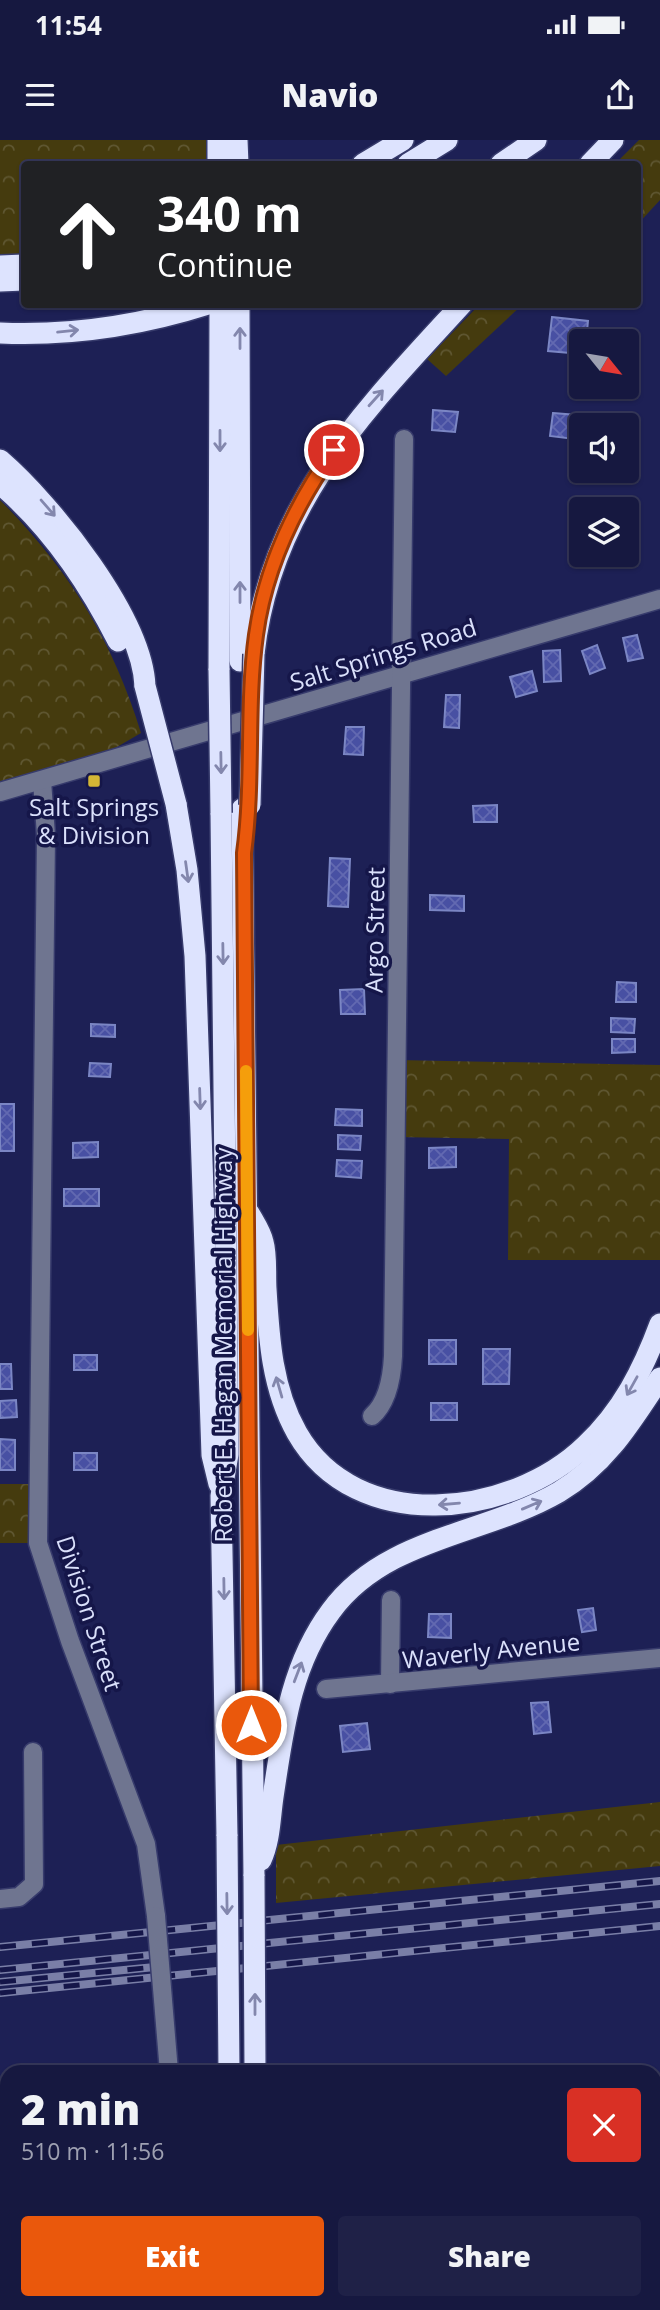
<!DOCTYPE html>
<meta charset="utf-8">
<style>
body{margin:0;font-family:"Open Sans",sans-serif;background:#1f2147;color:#f1f3f6;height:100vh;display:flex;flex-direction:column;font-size:26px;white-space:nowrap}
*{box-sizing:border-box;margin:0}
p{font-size:23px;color:#9ea0b1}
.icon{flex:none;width:38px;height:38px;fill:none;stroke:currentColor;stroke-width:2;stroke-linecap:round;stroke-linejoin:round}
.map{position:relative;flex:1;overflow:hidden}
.sheet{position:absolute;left:0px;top:1925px;width:662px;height:245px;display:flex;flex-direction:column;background:#161840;border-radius:21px 21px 0 0;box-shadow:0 2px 5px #0004,0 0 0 2px #353759}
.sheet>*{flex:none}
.top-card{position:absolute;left:21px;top:21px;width:620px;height:147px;border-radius:7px;box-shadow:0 2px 5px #0004,0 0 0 2px #353759;background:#202124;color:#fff;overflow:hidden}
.needle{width:46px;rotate:120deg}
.tools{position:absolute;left:569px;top:189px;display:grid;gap:14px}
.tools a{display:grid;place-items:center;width:70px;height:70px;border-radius:7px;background:#161840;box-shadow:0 2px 5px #0004,0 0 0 2px #353759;font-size:35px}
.pin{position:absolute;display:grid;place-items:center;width:60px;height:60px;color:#fff;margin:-30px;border:4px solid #fff;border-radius:50%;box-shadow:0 2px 7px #0007}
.me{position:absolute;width:77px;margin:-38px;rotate:0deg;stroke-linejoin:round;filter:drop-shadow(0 0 5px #0008)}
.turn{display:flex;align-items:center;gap:24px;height:147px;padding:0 21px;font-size:32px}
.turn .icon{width:91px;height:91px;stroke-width:2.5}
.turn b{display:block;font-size:49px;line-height:60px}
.round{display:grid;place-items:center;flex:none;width:74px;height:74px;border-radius:7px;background:#1f2147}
.headline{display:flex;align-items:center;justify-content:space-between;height:119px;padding:0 21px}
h1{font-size:42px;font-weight:800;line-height:52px}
.button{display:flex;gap:14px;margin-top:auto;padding:14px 21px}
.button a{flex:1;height:80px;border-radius:7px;background:#ea580c;color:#fff;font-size:28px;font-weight:800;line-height:80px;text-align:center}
.button a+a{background:#1f2147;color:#f1f3f6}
.status{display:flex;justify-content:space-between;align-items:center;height:49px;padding:0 35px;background:#161840;direction:ltr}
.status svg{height:19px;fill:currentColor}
header{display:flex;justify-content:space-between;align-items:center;height:91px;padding:0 21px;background:#161840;font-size:32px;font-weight:800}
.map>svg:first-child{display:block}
.forest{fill:url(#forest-crowns)}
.building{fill:url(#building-cross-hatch);stroke:#7b86c4;stroke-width:2}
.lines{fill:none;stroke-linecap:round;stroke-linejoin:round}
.minor-casing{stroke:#373b6c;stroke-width:21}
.highway-casing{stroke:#373b6c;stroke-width:24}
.minor{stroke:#6f7590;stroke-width:18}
.highway{stroke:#dde3fe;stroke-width:21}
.rail-casing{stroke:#7a7fa7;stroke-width:8}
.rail{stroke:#151649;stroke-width:5;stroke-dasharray:16;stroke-linecap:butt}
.minor-bridge-casing{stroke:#373b6c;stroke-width:21;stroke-linecap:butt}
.highway-bridge-casing{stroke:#373b6c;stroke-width:24;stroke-linecap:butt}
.minor-bridge{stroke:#6f7590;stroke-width:18}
.highway-bridge{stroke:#dde3fe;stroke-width:21}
.oneway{stroke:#8387ad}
.route-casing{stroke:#983908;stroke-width:18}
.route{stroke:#ea580c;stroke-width:12}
.slow{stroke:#f59e0b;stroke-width:12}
.poi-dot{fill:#d3b635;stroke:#151649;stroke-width:2.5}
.labels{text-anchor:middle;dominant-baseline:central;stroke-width:7;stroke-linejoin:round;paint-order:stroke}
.street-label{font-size:24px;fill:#dae0fb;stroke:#151649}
.poi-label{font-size:24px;fill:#dae0fb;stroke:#151649}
</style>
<div class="status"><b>11:54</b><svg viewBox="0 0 49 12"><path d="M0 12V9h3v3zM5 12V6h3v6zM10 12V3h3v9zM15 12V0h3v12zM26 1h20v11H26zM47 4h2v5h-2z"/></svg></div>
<header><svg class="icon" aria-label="menu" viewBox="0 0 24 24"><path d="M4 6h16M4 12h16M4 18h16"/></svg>Navio<svg class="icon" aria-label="share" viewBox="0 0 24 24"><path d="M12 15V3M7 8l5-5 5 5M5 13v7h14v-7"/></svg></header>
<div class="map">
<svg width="660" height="2170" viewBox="0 0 660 2170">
<defs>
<pattern id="forest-crowns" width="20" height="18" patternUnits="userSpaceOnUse" patternTransform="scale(1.75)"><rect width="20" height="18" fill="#453b0e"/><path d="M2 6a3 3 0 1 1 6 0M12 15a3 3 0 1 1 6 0" fill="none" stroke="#5f5732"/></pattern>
<pattern id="building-cross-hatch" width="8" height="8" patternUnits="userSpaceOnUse" patternTransform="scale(1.75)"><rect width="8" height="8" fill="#4850a3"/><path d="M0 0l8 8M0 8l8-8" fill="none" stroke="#6269b1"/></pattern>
</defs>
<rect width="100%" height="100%" fill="#1d2055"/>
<!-- forest -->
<g class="forest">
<polygon points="0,0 207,0 207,24 24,24 24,117 0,118"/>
<polygon points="639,0 660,0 660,60 637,85 637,24 615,24"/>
<polygon points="480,164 522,165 446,236 427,219"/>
<path d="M0,360C69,430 112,499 141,593L86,625L0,652Z"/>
<polygon points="397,920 660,925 660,1120 508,1120 509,999 396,997"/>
<rect x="0" y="1344" width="38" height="59"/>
<polygon points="660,1662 660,1726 276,1763 276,1705"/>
</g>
<!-- building -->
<g class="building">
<polygon points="552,177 588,181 586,201 581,201 581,214 548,211"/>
<polygon points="433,270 458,272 455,292 432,290"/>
<polygon points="553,273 577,275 574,299 550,296"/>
<polygon points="637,495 643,518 628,521 623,498"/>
<polygon points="597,505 605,528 590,534 582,511"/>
<polygon points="560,510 561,541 544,542 543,511"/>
<polygon points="532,531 537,551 516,557 510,537"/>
<polygon points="446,555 460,555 459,588 444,587"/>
<polygon points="346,587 364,587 363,615 344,614"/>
<polygon points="497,665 497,682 474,682 473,666"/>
<polygon points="330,718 350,719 348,767 328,766"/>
<polygon points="430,755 464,756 464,771 430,770"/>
<polygon points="617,842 636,843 636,862 616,862"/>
<polygon points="364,849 365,874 341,874 340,850"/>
<polygon points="611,878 635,879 634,893 611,892"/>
<polygon points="91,884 115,885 115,897 91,896"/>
<polygon points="612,899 635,899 635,912 612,913"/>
<polygon points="90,923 111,924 110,937 89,936"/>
<rect x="0" y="964" width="14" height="47"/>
<polygon points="336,969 362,970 362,986 335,985"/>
<polygon points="338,995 361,996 360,1010 338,1009"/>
<polygon points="98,1002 98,1017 73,1018 73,1003"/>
<polygon points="456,1007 456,1027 429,1028 429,1008"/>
<polygon points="337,1020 362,1021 361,1038 336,1036"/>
<rect x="64" y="1049" width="35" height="17"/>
<rect x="429" y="1200" width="27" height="24"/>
<polygon points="483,1209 510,1209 509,1244 483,1244"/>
<rect x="74" y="1215" width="23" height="15"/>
<polygon points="0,1224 11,1224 12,1249 0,1249"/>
<polygon points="16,1260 17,1277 0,1278 0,1261"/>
<rect x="431" y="1263" width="26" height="17"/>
<polygon points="0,1299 15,1300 15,1330 0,1330"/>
<rect x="74" y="1313" width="23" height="17"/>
<polygon points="593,1468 596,1490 582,1492 578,1470"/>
<polygon points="429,1474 451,1474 451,1498 428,1497"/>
<polygon points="548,1562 551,1592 534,1594 531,1563"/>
<polygon points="367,1583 370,1609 343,1612 340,1586"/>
</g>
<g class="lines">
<!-- minor casing -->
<g class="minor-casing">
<g id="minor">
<polyline points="42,641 46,695 38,1403 70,1501 146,1704 156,1776"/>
<polyline points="0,652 660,459"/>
<path d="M372,1276C388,1262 392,1236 393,1216L404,299"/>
<polyline points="390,1544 391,1460"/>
<polyline points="326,1549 660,1518"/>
<polyline points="0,1759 19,1757 34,1744 33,1612"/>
<polyline points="0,2067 7,2067"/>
<polyline points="181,2170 181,2163"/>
</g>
</g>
<!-- highway casing -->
<g class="highway-casing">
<g id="highway">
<polyline points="218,0 218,24"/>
<polyline points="237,0 238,24"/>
<polyline points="363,24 403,0"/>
<polyline points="408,24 447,0"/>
<polyline points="501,24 536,0"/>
<polyline points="590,24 613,0"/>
<polyline points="0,126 24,125"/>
<polyline points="0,141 24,140"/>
<polyline points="239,164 240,521"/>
<path d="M0,193C69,196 142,185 208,164"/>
<path d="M0,320C52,365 142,477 145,546"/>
<path d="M0,344C50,386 88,442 118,501"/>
<path d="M254,514C270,364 365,270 462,164"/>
<polyline points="219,530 220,164"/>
<polyline points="176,664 187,730 195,816 212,1315 219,1344"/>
<polyline points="242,669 254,1736"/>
<polyline points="221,673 228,1314 221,1356 227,1696"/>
<path d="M249,1073C254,1082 261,1092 263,1102C267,1116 265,1134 266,1149C269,1199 272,1249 297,1293C356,1396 511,1378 586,1305C622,1271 643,1230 660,1184"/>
<path d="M261,1720C270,1701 270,1677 273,1657C283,1591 290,1526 331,1471C385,1397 485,1395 559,1352C606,1324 631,1282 660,1238"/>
<polyline points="231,2163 231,2170"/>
<polyline points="257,2163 257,2170"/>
</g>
</g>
<!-- minor -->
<use href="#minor" class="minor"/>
<!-- highway -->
<use href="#highway" class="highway"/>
<!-- rail casing -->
<g class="rail-casing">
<g id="rail">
<polyline points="0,1807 660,1741"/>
<polyline points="0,1830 660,1764"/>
<polyline points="0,1842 155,1827"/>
<polyline points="0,1853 660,1786"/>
<polyline points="654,1954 660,1953"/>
<polyline points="654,2001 660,2002"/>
<polyline points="0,2017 7,2016"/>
</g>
</g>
<!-- rail -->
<use href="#rail" class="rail"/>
<!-- minor-bridge casing -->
<g class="minor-bridge-casing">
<polyline id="minor-bridge" points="156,1776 169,1932"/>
</g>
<!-- highway-bridge casing -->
<g class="highway-bridge-casing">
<g id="highway-bridge">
<polyline points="219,530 221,673"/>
<polyline points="145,546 176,664"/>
<polyline points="250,665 254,514"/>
<polyline points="227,1696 229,1932"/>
<polyline points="254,1736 255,1932"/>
</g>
</g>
<!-- minor-bridge -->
<use href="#minor-bridge" class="minor-bridge"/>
<!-- highway-bridge -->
<use href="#highway-bridge" class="highway-bridge"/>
</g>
<!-- one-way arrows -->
<defs><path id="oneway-shaft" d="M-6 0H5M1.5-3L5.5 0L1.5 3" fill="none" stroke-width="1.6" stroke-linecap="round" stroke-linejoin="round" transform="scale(1.75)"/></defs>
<g class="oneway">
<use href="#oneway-shaft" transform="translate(68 191) rotate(-6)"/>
<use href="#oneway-shaft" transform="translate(240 198) rotate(-90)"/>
<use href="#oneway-shaft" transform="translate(376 258) rotate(-48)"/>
<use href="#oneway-shaft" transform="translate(220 301) rotate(90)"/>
<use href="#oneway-shaft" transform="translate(48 368) rotate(49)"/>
<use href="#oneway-shaft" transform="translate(240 452) rotate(-90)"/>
<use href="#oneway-shaft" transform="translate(221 623) rotate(89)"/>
<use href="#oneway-shaft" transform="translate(187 732) rotate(82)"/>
<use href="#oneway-shaft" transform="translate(223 814) rotate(89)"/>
<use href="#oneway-shaft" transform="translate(200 959) rotate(88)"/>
<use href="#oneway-shaft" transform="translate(632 1246) rotate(119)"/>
<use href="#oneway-shaft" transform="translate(279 1247) rotate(-106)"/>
<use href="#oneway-shaft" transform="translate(449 1364) rotate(175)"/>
<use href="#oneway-shaft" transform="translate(532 1365) rotate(-23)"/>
<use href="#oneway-shaft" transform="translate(224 1449) rotate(89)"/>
<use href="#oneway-shaft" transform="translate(298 1532) rotate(-69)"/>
<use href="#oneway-shaft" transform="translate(227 1764) rotate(89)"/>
<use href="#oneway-shaft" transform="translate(255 1864) rotate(-90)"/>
</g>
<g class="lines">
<!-- route casing -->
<g class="route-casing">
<path id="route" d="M251,1585L244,713C254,640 246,567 256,495C265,428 296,364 334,310"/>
</g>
<!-- route -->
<use href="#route" class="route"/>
<!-- slow -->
<polyline class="slow" points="246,931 248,1190"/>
</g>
<!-- markers -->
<rect class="poi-dot" x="87" y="634" width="14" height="14" rx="3.5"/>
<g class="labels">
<!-- street labels -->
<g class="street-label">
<text transform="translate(383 514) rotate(-17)">Salt Springs Road</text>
<text transform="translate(374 790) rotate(-89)">Argo Street</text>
<text transform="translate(222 1205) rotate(-90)">Robert E. Hagan Memorial Highway</text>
<text transform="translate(90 1473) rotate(72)">Division Street</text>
<text transform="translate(491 1510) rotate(-6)">Waverly Avenue</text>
</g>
<!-- poi labels -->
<g class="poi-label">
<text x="94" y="666">Salt Springs<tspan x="94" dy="28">&amp; Division</tspan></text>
</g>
</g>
</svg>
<div class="tools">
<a><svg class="needle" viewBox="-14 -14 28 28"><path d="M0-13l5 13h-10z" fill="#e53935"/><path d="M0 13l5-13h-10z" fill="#9ea0b1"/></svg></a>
<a><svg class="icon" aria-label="sound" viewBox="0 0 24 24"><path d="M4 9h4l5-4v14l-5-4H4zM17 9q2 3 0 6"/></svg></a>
<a><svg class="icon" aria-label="layers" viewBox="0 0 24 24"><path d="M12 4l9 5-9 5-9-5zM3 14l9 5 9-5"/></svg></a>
</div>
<div class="pin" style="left:334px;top:310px;background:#d93025"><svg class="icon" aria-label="arrive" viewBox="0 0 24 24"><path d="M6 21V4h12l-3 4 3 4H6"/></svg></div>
<svg class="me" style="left:251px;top:1585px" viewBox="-20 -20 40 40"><circle r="17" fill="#ea580c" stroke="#fff" stroke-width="3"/><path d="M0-11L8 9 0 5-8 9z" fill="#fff"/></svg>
<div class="top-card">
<div class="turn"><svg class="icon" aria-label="ahead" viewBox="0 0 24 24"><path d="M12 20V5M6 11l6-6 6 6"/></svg><div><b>340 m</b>Continue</div></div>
</div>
<section class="sheet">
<div class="headline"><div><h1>2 min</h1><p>510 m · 11:56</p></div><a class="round" style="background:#d93025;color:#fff"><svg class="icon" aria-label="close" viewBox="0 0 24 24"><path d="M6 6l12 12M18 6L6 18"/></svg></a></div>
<div class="button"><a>Exit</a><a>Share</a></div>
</section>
</div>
